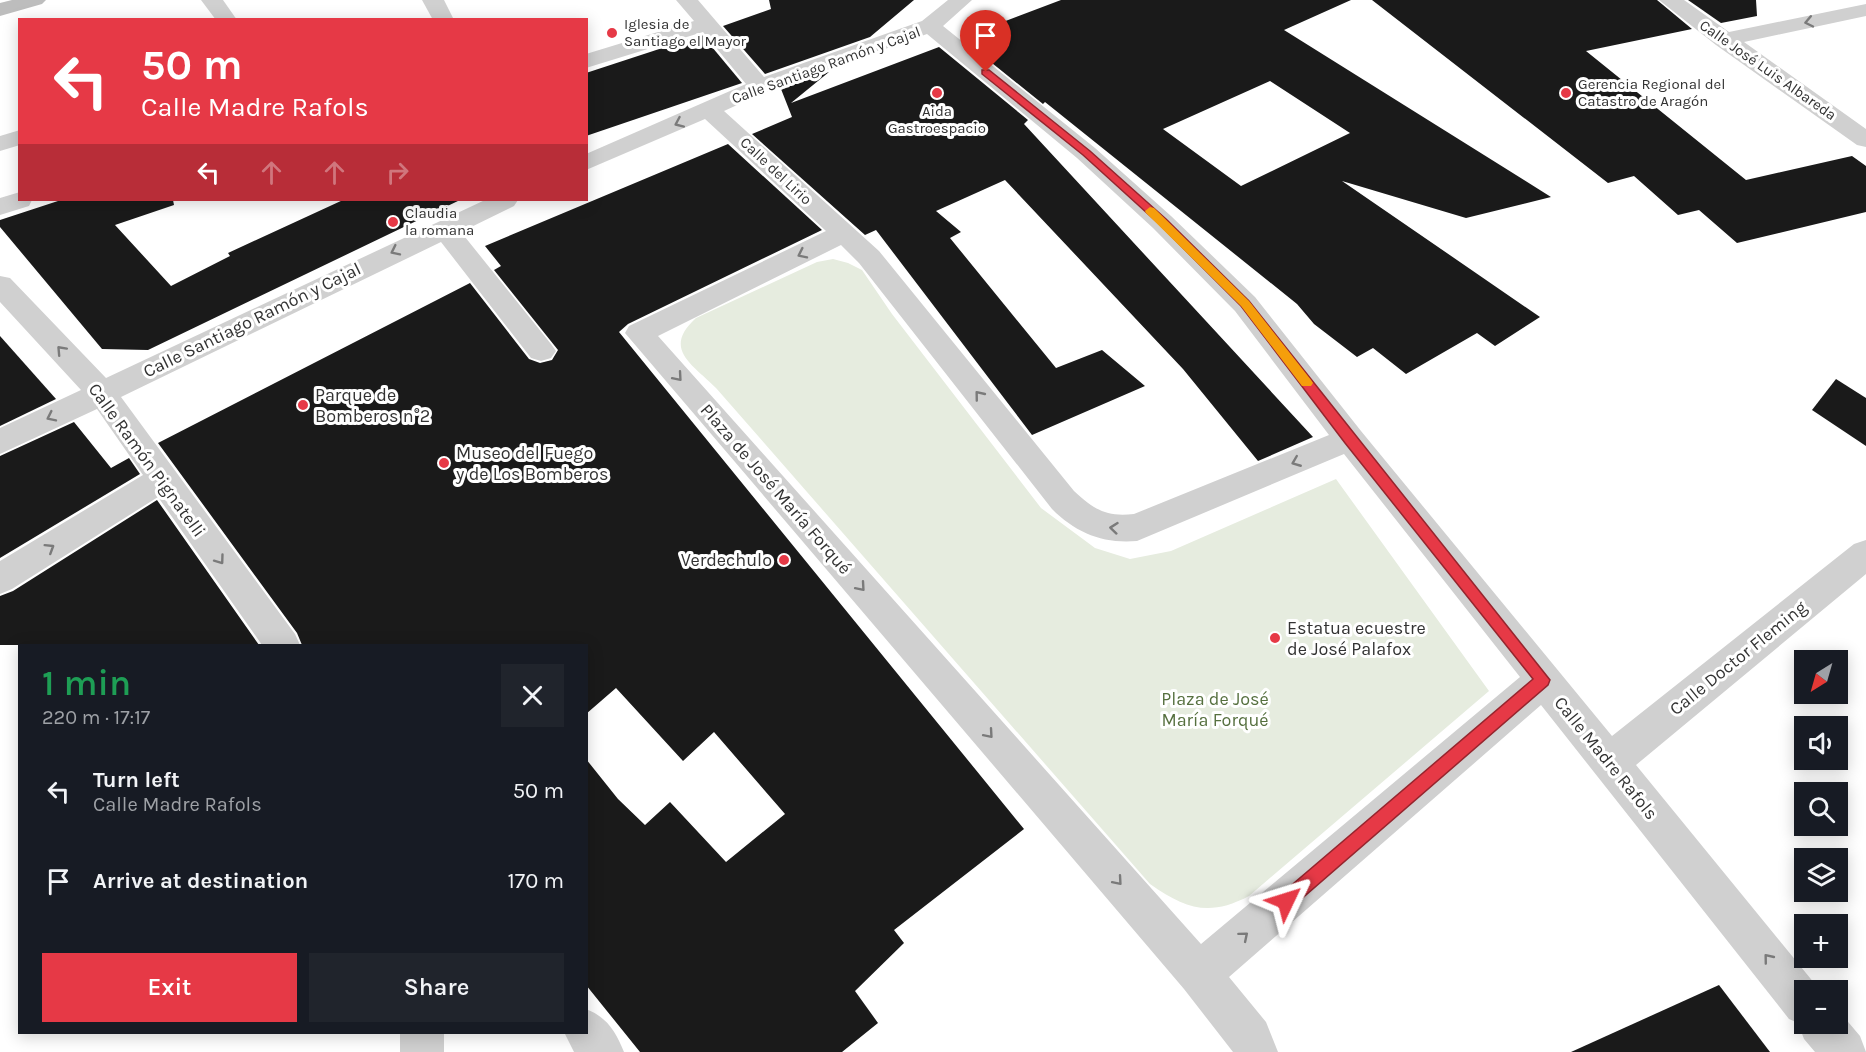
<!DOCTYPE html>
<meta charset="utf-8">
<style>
body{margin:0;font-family:Karla,sans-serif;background:#20242c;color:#f1f3f6;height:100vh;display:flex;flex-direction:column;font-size:22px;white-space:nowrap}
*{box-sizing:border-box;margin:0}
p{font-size:20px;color:#9ea1a6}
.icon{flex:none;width:33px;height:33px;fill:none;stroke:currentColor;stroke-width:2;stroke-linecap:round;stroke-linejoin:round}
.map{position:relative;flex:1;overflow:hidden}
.side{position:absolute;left:18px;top:644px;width:570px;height:390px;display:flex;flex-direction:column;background:#171b24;border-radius:0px;box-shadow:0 3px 15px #0003}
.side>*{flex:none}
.hud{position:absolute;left:18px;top:18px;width:570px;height:183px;border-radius:0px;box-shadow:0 3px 15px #0003;background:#e63946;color:#fff;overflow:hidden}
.needle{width:39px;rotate:217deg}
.tools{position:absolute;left:1794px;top:650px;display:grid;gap:12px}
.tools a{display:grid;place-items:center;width:54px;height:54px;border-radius:0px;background:#171b24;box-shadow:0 3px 15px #0003;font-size:30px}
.pin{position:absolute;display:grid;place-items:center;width:51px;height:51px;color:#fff;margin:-62px -26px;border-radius:50% 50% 50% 0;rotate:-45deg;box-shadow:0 0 6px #0007}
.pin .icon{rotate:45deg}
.me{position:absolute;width:66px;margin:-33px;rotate:49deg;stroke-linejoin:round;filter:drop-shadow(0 0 4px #0008)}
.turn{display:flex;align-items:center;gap:21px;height:126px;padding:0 24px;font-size:27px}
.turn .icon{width:78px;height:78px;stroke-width:2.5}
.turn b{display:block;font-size:42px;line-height:51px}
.lanes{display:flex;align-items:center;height:57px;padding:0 24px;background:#0003;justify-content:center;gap:30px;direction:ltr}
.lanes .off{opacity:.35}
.round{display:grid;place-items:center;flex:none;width:63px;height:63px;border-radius:0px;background:#20242c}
.summary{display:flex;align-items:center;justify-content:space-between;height:102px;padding:0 24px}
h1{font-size:36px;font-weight:600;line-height:45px;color:#1e9e55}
.button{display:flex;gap:12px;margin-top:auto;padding:12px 24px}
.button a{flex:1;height:69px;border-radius:0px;background:#e63946;color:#fff;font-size:24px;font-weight:600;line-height:69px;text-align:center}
.button a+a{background:#20242c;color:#f1f3f6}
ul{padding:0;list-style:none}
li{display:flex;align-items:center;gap:18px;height:90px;padding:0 24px}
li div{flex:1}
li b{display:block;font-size:22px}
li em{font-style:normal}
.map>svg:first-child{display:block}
.green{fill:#e6ecdf}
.building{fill:#1a1a1a;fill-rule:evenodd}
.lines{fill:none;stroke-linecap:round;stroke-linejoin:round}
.street{fill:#d0d0d0;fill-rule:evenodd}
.secondary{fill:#bdbdbd;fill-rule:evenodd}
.oneway{stroke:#7a7a7a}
.route{fill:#e63946;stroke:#96252e;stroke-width:1.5}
.slow{fill:#f59e0b}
.poi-dot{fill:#e63946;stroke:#fff;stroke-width:2}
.labels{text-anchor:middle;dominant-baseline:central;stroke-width:6;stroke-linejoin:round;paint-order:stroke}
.far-poi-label{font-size:15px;fill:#333;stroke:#fff;text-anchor:start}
.far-street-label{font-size:15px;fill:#333;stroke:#fff}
.street-label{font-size:18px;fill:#333;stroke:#fff}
.poi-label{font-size:18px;fill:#333;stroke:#fff;text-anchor:start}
.park-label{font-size:18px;fill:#56703f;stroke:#fff}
</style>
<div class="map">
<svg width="1866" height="1052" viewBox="0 0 1866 1052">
<rect width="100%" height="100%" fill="#fff"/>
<!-- green -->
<path class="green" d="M833,259L848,263L862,270L892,314L1041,508L1095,548L1130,559L1171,551L1336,479L1489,691L1249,896C1209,917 1186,909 1150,884L716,388C692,364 662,349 696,318L817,262Z"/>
<!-- building -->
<g class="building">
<polygon points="769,0 914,0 870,37 765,74 723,26 771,9"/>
<path d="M1061,0H1351L1284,30L1551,197L1466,218L1342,181L1540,317L1495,346L1477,333L1406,374L1373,348L1357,357L1314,324L1297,304L1045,102L1043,104L961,38ZM1270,81L1350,133L1241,186L1163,129Z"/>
<polygon points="1372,0 1657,0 1692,29 1586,51 1746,180 1852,156 1866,166 1866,212 1737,243 1699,210 1678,215 1634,176 1608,183"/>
<polygon points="1688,0 1756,0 1757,16 1721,23"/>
<polygon points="702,35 742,83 586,136 586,73"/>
<polygon points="939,47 1028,120 1024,124 1313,437 1258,461 1183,369 1005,180 936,211 961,232 950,238 1056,368 1102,350 1145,386 1032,435 876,230 865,235 752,134 792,117 781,89 829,72 791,103"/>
<polygon points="728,144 822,230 628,324 619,332 1024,829 894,930 904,943 855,991 878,1023 842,1052 640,1052 586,985 586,759 618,799 645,825 670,802 726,862 785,814 714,732 683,761 616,688 586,714 586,645 302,645 297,633 158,443 470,283 529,359 540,363 552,360 558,350 494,270 501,266 485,246"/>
<polygon points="61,200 173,200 174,205 115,225 171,286 230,256 228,253 343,200 460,200 148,350 102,349 0,227 0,220"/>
<polygon points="0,336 56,399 0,426"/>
<polygon points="1836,379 1866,398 1866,446 1812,410"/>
<polygon points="74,422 111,468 129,458 140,474 0,558 0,456"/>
<polygon points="157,500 259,645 0,645 0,596 13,591"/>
<polygon points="1719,985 1770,1052 1571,1052"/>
</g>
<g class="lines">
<!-- street -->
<g class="street">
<polygon points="201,0 223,0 237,20 216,20"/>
<polygon points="422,0 444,0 454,20 433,20"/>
<path d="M676,0H698L764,77L922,21L948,0H972L943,26L1095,148L1171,216L1255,297L1361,431L1612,736L1854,544L1866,540V574L1636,765L1819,989L1804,990V1023H1838V1010L1860,1036L1866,1052H1815L1804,1039L1798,1023L1789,1019L1541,705L1229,977L1266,1022L1278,1052H1233L1184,989L625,333L629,326L826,231L705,119L586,170V154L746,84L703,32L586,68V54L694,21ZM927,34L1077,158L1153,228L1235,311L1329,435L1134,514C1106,517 1095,510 1074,491L879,251L724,111L768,91ZM841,245L859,263L1052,509C1076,533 1103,544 1137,541L1344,454L1520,677L1201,944L658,336Z"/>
<polygon points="1659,0 1684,0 1729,32 1866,4 1866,16 1744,42 1866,129 1866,147 1857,145 1716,45"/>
<polygon points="20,130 20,145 0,151 0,136"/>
<polygon points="20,192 20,200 32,200 29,206 0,215 0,198"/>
<polygon points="485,200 518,200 514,206 461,232 551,344 556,351 551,358 541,361 531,358 441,242 121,397 295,634 300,645 262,645 158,497 12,589 0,594 0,561 143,475 97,409 0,454 0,428 81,390 0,302 0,276 10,278 106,378"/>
<path d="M586,1009C607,1017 616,1032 624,1052H574L564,1032H586Z"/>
<rect x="400" y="1032" width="44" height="20"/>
</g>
<!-- secondary -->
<polygon class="secondary" points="12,0 46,0 42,4 0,16 0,3"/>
</g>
<!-- one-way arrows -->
<defs><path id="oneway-chevron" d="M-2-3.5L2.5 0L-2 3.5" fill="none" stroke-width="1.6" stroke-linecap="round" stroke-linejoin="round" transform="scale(1.5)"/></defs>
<g class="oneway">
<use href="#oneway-chevron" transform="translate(1809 22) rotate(168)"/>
<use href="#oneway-chevron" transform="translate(679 123) rotate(156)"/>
<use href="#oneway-chevron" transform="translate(395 251) rotate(154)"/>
<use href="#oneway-chevron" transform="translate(802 254) rotate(154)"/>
<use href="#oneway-chevron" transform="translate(61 350) rotate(-133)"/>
<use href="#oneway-chevron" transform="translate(678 377) rotate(49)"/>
<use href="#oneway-chevron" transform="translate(979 395) rotate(-129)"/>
<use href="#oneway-chevron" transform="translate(51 417) rotate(154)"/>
<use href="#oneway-chevron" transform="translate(1296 462) rotate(158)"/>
<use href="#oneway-chevron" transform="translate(1114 528) rotate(-174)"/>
<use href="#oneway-chevron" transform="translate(50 548) rotate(-32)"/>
<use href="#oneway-chevron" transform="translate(220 560) rotate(54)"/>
<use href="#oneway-chevron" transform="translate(861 587) rotate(49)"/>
<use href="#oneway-chevron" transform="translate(989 734) rotate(49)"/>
<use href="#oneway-chevron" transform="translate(1118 881) rotate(49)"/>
<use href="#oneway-chevron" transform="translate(1244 936) rotate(-40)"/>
<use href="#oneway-chevron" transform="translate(1768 958) rotate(-129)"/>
</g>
<!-- route -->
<polygon class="route" points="982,70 989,70 1090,151 1166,219 1249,301 1550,680 1548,685 1292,907 1286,909 1280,907 1277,901 1280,895 1533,679 1345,443 1241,306 1159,224 1083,155 982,74"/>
<!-- slow -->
<polygon class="slow" points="1150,207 1154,208 1249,301 1311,380 1313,383 1311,386 1302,386 1241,306 1146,213 1145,211"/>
<!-- markers -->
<g class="poi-dot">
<circle cx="612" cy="33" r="6"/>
<circle cx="937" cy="93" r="6"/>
<circle cx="1566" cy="93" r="6"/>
<circle cx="393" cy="222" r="6"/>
<circle cx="303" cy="405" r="6"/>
<circle cx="444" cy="463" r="6"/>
<circle cx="784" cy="560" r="6"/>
<circle cx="1275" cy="638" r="6"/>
</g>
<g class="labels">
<!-- far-poi labels -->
<g class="far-poi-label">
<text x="624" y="24">Iglesia de<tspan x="624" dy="17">Santiago el Mayor</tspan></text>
<text x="1578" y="84">Gerencia Regional del<tspan x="1578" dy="17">Catastro de Aragón</tspan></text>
<text x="937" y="111" text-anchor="middle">Aida<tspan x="937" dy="17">Gastroespacio</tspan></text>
<text x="405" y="213">Claudia<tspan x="405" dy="17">la romana</tspan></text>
</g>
<!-- far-street labels -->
<g class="far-street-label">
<text transform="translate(826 65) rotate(-20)">Calle Santiago Ramón y Cajal</text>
<text transform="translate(1768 70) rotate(35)">Calle José Luis Albareda</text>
<text transform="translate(776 171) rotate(43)">Calle del Lirio</text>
</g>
<!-- street labels -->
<g class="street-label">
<text transform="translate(252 320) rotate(-26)">Calle Santiago Ramón y Cajal</text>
<text transform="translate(147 460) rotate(54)">Calle Ramón Pignatelli</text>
<text transform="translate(776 489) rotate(49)">Plaza de José María Forqué</text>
<text transform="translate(1738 658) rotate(-39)">Calle Doctor Fleming</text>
<text transform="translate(1606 758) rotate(51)">Calle Madre Rafols</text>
</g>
<!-- poi labels -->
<g class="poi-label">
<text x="315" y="395">Parque de<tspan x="315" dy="21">Bomberos n°2</tspan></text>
<text x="456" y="453">Museo del Fuego<tspan x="456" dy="21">y de Los Bomberos</tspan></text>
<text x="772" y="560" text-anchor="end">Verdechulo</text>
<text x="1287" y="628">Estatua ecuestre<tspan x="1287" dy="21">de José Palafox</tspan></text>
</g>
<!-- park labels -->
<g class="park-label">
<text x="1215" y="699">Plaza de José<tspan x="1215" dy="21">María Forqué</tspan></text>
</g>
</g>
</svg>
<div class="tools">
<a><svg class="needle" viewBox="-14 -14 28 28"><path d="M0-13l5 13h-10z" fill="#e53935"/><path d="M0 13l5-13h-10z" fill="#9ea1a6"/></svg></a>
<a><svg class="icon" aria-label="sound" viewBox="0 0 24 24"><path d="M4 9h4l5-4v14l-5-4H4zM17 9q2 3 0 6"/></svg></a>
<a><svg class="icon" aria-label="search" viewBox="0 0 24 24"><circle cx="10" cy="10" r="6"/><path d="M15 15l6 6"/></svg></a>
<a><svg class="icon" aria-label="layers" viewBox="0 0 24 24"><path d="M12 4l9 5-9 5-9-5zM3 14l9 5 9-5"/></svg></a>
<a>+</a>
<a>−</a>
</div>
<div class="pin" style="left:986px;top:72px;background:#d93025"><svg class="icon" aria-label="arrive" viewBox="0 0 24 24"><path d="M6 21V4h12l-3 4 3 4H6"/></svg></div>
<svg class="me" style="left:1286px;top:901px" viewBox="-20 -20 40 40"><path d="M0-17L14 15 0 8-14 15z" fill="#e63946" stroke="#fff" stroke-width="4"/></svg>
<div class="hud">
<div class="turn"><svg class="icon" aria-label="left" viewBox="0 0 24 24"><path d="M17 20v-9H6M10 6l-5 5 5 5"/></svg><div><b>50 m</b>Calle Madre Rafols</div></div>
<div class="lanes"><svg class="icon" aria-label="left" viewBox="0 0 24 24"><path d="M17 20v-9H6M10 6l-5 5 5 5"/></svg><svg class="icon off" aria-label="ahead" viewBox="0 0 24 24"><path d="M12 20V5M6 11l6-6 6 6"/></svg><svg class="icon off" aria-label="ahead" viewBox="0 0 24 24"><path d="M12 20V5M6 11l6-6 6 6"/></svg><svg class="icon off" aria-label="right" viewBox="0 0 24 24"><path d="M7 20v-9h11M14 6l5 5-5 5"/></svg></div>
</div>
<section class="side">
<div class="summary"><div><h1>1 min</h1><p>220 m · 17:17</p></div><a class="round"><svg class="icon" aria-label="close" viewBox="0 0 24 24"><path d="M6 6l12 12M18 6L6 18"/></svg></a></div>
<ul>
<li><svg class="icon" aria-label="left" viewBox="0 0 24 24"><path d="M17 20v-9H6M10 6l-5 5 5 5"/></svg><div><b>Turn left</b><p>Calle Madre Rafols</p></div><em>50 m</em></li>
<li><svg class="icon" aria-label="arrive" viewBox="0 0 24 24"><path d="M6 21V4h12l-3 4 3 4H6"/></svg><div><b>Arrive at destination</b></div><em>170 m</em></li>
</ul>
<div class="button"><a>Exit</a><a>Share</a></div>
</section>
</div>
